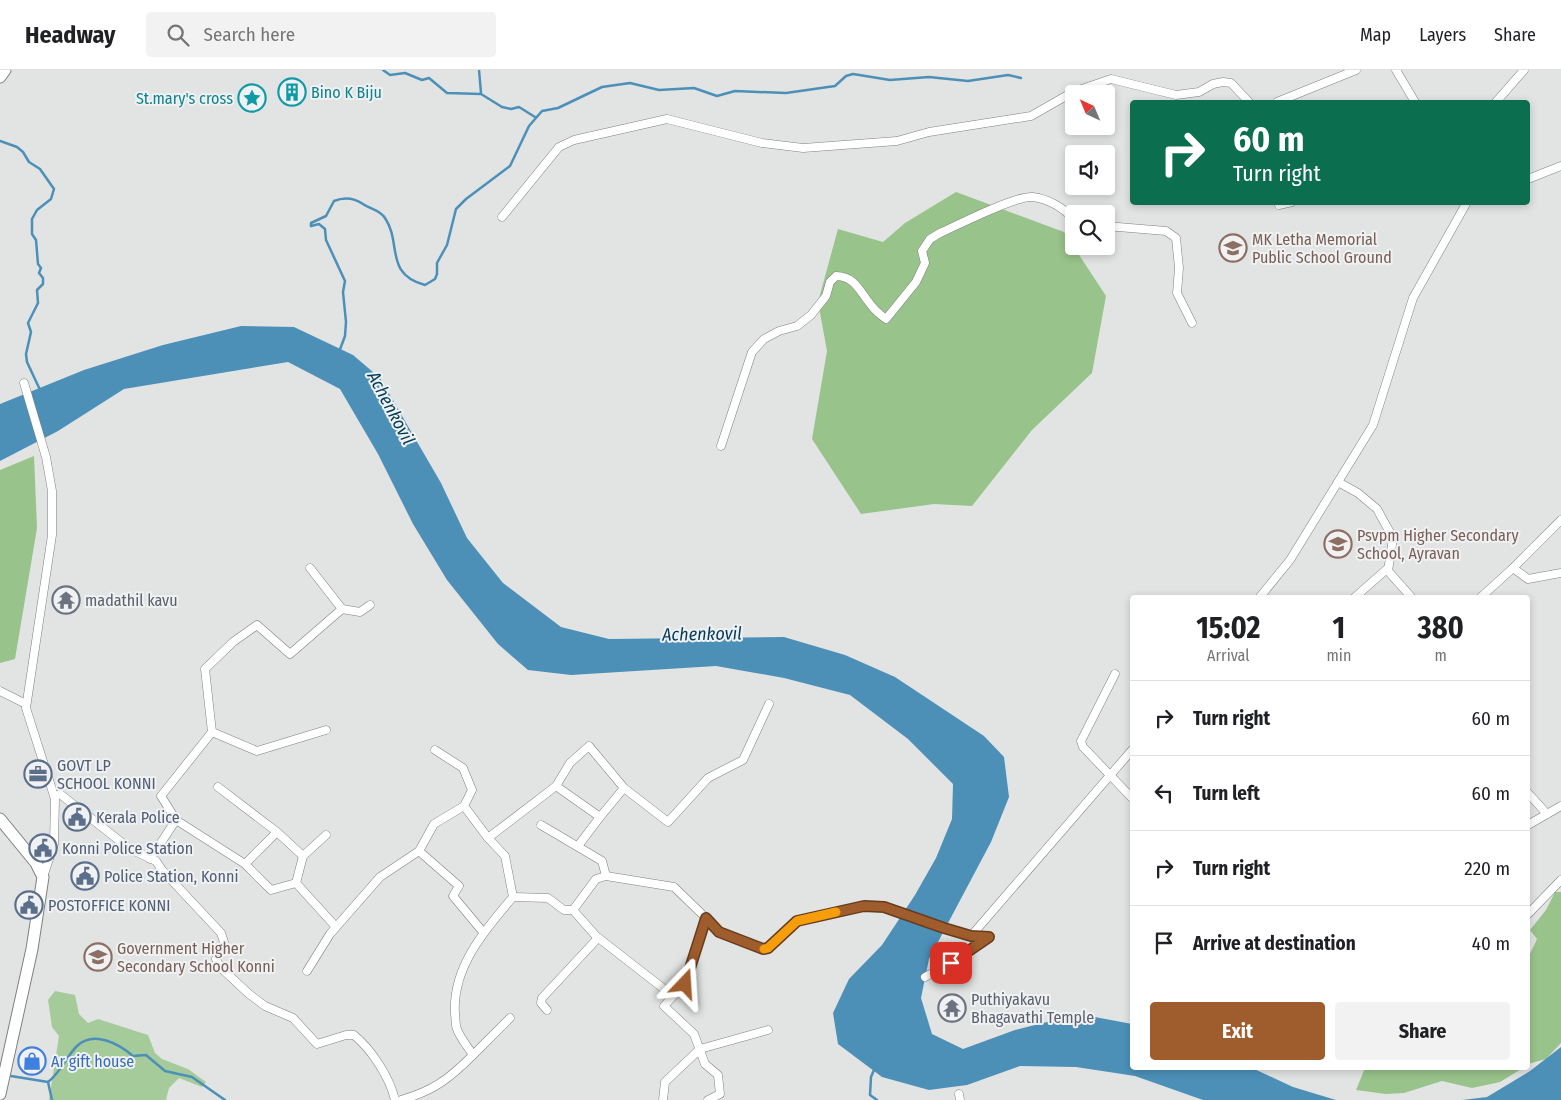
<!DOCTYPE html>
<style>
body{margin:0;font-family:"Fira Sans Condensed",sans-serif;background:#f2f2f2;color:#202124;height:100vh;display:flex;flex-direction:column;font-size:19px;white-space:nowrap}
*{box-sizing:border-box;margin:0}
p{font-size:16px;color:#757577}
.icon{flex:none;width:28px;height:28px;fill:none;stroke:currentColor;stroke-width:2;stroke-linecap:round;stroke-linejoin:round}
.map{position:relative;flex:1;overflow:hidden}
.details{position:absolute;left:1130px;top:525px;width:400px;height:475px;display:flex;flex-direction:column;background:#fff;border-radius:5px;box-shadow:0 2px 8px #0003}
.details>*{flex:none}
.top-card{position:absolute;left:1130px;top:30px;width:400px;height:105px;border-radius:5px;box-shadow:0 2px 8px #0003;background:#0b6e4f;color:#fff;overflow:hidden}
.needle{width:32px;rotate:316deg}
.controls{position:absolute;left:1065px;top:15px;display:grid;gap:10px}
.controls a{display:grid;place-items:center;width:50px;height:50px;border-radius:5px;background:#fff;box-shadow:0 2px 8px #0003;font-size:25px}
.pin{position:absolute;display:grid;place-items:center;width:42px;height:42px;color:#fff;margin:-21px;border-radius:10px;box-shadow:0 2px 8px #0006}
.me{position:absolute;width:55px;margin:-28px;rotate:20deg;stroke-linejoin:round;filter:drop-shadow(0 0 4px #0008)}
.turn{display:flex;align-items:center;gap:18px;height:105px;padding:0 20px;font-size:22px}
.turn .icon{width:65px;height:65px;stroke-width:2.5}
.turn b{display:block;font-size:35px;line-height:42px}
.eta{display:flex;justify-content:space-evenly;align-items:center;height:85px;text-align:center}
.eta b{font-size:30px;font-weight:700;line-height:35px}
.action{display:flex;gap:10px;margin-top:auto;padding:10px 20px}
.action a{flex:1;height:58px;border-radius:5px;background:#9f5c2c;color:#fff;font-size:20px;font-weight:700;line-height:58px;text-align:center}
.action a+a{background:#f2f2f2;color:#202124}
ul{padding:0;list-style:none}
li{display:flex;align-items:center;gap:15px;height:75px;padding:0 20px;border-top:1px solid #e0e0e0}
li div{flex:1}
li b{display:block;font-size:19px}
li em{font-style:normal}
header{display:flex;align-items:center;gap:30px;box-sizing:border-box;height:70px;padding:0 25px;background:#fff;border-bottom:1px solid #e0e0e0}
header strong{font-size:24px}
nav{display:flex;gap:28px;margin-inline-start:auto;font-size:18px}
.search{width:350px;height:45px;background:#f2f2f2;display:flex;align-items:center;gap:12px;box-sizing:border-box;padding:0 18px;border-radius:5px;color:#757577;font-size:19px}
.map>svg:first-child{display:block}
.green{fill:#a6cb9a}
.forest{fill:#98c38a}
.water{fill:#4c90b8}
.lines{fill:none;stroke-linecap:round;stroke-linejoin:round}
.stream{stroke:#4c90b8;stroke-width:2.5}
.minor-casing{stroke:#7f8081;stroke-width:9}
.secondary-casing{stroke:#7f8081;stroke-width:13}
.minor{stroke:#fff;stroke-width:8}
.secondary{stroke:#fff;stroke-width:11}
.route-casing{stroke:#673c1d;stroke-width:12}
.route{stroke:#9f5c2c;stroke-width:9}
.slow{stroke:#f59e0b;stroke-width:9}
.labels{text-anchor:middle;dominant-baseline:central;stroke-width:4;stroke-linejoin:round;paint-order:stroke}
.culture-label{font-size:16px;fill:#0d838f;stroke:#f0f1f2;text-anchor:start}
.education-label{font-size:16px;fill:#785e54;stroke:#f0f1f2;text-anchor:start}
.worship-label{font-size:16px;fill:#5b616d;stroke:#f0f1f2;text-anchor:start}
.service-label{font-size:16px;fill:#4e5e75;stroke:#f0f1f2;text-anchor:start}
.shop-label{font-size:16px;fill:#366cbe;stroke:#f0f1f2;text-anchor:start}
.water-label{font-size:18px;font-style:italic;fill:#013c58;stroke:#f0f1f2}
</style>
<header>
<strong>Headway</strong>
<div class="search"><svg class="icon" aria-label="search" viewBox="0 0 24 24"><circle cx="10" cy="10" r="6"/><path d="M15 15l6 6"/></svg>Search here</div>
<nav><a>Map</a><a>Layers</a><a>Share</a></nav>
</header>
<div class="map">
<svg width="1561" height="1030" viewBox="0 0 1561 1030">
<rect width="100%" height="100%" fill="#e2e4e4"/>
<!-- green -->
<polygon class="green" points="55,921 75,925 79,944 88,953 98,949 148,965 155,983 162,989 188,999 206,1012 202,1017 179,1008 169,1018 166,1030 49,1030 59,966 52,957 48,930"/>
<!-- forest -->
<g class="forest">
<polygon points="956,122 1064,162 1106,226 1092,303 1032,360 972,436 934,434 861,444 812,369 827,281 818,232 838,159 883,172 905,153"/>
<polygon points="34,386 37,458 15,589 0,593 0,400"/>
<polygon points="1555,822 1561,822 1561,973 1546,989 1528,994 1528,885 1530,884 1537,869 1530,860 1546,840"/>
<polygon points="1365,998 1523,998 1500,1012 1472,1018 1442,1011 1404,1023 1386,1024 1356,1020"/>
</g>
<!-- water -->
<g class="water">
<polygon points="241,256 294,257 353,285 380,308 441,413 467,468 503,513 561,557 609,569 784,567 845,585 895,607 984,666 1004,687 1009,727 991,772 929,889 921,928 932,964 963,979 1015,960 1079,944 1132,954 1132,998 1252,998 1293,1017 1336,1030 1203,1030 1135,1006 1076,997 1020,996 967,1015 929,1020 882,1007 838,974 833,943 849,909 882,875 915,825 936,788 952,749 953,714 908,669 850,625 784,608 716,596 571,605 528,600 498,574 447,510 413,454 378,384 340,319 288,292 124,319 58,361 0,391 0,334 84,300 163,275"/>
<polygon points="1561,977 1561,1030 1462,1030 1487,1027 1530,1001"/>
</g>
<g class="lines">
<!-- stream -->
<g class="stream">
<polyline points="383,0 390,5 405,3 422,10 429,8 447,23 481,24 502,37 511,39 519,37 535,47"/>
<polyline points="479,0 481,23"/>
<polyline points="0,71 17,77 23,82 29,92 40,99 54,119 51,129 37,140 32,149 32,164 36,170 38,194 41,198 39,203 43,208 43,214 37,220 38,233 28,253 31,262 26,284 27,292 41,322"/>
<path d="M311,156V153L326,146L334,131C344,127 354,128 363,134C370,139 380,140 385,148C402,173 384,204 425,215L435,209L437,204V193L447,175L456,139L466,129L510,96L529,56L542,41L558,38L602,17L630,13L659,20L694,18L717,26L735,21L786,23L835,16L846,6L853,4L890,10L929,7L968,11L1008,5L1021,8"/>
<polyline points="311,156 319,154 325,159 326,170 345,211 343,222 346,252 345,266 339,282"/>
<polyline points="874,1000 871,1007 870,1025 877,1030"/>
<polyline points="11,1006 48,1012 52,1030"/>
<path d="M48,1012C61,1002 66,987 77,976C94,960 119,974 133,986L146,985L165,1001L192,1007L225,1030"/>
</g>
<!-- minor casing -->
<g class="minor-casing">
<g id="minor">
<polyline points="1396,0 1415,32"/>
<polyline points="1277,32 1356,0"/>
<polyline points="1496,32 1524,0"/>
<polyline points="1528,109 1561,96"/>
<polyline points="1279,135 1292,132"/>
<polyline points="502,147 559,77 574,70 667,49 762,73 803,78 897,71 929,62 1031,46 1073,22 1111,9 1176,25 1199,22 1213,14 1223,12 1231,13 1249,32"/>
<polyline points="1106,156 1166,161 1176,168 1179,198 1177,223 1192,253"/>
<polyline points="24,313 46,387 52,421 52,465 26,638 55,729 54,774 43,807"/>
<path d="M721,376L752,282L764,269L779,261L797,256L811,245L826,226L830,212L836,206C855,206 860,222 871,235C875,241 881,245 886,249L916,212L925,193L922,181L930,169L940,163C958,155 1016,125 1033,127C1048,129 1063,138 1074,149"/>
<polyline points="1338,412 1358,423 1377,439 1393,468 1388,501 1412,528"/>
<polyline points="310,498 342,539"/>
<polyline points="1513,498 1561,450"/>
<polyline points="1259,528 1290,490 1373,355 1413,228 1467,132"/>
<polyline points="1354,528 1388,498"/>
<polyline points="1480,528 1513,498 1528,509 1561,503"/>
<polyline points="1115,604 1081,671 1083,677 1132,728"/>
<polyline points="0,621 26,634"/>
<polyline points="212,662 205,599 233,572 257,555 290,584 342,539 360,542 370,535"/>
<polyline points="435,680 463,698 472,720 464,736 488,768"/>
<polyline points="556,716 570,693 589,676 624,718 600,747"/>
<polyline points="218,717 277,762 245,794"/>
<polyline points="624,718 668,752 708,708 743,690 769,634"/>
<polyline points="1528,723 1547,744"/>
<path d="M60,724L130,779L156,791L162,800L221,863L224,872L216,889L220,897L249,924L265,936L293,948L317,974L346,965H354C372,980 390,1008 395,1030"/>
<polyline points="176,750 161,726 212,662 257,681 326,660"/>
<polyline points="541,755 602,791 606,806"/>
<polyline points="1528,755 1561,736"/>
<polyline points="277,762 303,786 296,813"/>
<polyline points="419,781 459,816 453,826 483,862"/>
<polyline points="303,786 326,765"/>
<polyline points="150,789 176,750 245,794 271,820 296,813 336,857"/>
<polyline points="513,827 505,786 488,768 556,716 600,747 578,776"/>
<polyline points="573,840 596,809 606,806 674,817 706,848"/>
<polyline points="1528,844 1561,810"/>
<polyline points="971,866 1132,680"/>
<polyline points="307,901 330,864 380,807 419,781 434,754 464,736"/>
<polyline points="547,940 541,933 542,928 598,868"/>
<polyline points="473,985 510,948"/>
<polyline points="959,1024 960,1030"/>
<path d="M401,1030C433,1021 449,1009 473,985C468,977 460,968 457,959C455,955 456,949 455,944C452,897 485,860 513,827L548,828L564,840H573L596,866L673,926"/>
<polyline points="663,1030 665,1012 700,979 768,960"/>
<polyline points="708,1030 720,1024 718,1005 705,994 694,964 664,936 685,913 706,848 719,861 763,879 768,878 797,851 864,836 884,837 944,858 971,866 989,867 964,886 925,907"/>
</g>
</g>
<!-- secondary casing -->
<g class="secondary-casing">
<g id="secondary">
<polyline points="0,7 5,0"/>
<polyline points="0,749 36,793 43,807 32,879 0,1024"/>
</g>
</g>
<!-- minor -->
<use href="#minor" class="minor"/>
<!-- secondary -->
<use href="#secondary" class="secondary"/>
</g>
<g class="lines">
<!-- route casing -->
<g class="route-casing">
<polyline id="route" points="685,914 706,848 719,862 763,879 768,878 797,851 864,836 884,837 944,858 971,866 989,867 951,893"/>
</g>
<!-- route -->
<use href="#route" class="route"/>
<!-- slow -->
<polyline class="slow" points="764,879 768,878 797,851 836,842"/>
</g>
<!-- icons -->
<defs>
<g id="building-ring" transform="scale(1.4375)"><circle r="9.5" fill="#f0f1f2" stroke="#0f9aa8" stroke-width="1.5"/><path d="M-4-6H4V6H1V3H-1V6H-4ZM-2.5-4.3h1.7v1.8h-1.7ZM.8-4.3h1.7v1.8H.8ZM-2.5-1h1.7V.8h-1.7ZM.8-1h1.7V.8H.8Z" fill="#0f9aa8"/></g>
<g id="sight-ring" transform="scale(1.4375)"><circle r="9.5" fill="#f0f1f2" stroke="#0f9aa8" stroke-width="1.5"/><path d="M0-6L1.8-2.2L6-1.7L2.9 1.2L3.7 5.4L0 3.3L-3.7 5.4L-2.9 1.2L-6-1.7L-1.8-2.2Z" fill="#0f9aa8"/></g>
<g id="school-ring" transform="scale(1.4375)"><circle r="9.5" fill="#f0f1f2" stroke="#8d6e63" stroke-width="1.5"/><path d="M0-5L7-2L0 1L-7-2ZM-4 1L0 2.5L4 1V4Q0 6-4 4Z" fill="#8d6e63"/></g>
<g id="temple-ring" transform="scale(1.4375)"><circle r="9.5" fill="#f0f1f2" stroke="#6b7280" stroke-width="1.5"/><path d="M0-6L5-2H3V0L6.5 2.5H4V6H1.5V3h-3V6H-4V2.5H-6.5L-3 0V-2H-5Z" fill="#6b7280"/></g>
<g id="office-ring" transform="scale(1.4375)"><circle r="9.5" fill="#f0f1f2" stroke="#5c6f8a" stroke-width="1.5"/><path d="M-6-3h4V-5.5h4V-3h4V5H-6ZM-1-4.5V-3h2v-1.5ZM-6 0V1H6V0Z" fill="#5c6f8a"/></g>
<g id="civic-ring" transform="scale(1.4375)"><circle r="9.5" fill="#f0f1f2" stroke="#5c6f8a" stroke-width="1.5"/><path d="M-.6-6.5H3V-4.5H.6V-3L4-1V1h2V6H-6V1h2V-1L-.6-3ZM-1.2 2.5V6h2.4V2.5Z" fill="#5c6f8a"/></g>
<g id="shop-ring" transform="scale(1.4375)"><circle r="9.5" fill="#f0f1f2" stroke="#3f7fe0" stroke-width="1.5"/><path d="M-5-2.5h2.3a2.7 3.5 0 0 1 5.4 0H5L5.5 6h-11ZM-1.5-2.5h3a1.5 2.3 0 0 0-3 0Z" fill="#3f7fe0"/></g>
</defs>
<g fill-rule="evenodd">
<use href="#building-ring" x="292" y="22"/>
<use href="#sight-ring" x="252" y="28"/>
<use href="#school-ring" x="1233" y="178"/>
<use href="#school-ring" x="1338" y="474"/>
<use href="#temple-ring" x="66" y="530"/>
<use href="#office-ring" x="38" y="704"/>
<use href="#civic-ring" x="77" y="747"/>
<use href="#civic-ring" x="43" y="778"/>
<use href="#civic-ring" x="85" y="806"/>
<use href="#civic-ring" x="29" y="835"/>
<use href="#school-ring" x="98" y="887"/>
<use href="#temple-ring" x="952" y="938"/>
<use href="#shop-ring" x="32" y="991"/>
</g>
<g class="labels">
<!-- culture labels -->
<g class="culture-label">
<text x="311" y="22">Bino K Biju</text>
<text x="233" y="28" text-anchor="end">St.mary's cross</text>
</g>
<!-- education labels -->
<g class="education-label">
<text x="1252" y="169">MK Letha Memorial<tspan x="1252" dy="18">Public School Ground</tspan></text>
<text x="1357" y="465">Psvpm Higher Secondary<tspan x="1357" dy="18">School, Ayravan</tspan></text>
<text x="117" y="878">Government Higher<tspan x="117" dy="18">Secondary School Konni</tspan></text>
</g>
<!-- worship labels -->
<g class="worship-label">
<text x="85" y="530">madathil kavu</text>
<text x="971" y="929">Puthiyakavu<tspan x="971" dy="18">Bhagavathi Temple</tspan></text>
</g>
<!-- service labels -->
<g class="service-label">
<text x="57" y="695">GOVT LP<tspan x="57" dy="18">SCHOOL KONNI</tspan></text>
<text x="96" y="747">Kerala Police</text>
<text x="62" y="778">Konni Police Station</text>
<text x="104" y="806">Police Station, Konni</text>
<text x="48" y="835">POSTOFFICE KONNI</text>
</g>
<!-- shop labels -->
<g class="shop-label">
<text x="51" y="991">Ar gift house</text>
</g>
<!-- water labels -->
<g class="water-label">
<text transform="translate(391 338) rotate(62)">Achenkovil</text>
<text transform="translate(702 564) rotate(-1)">Achenkovil</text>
</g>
</g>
</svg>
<div class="controls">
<a><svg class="needle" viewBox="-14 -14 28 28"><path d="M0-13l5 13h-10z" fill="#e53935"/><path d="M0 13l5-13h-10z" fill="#757577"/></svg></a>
<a><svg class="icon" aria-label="sound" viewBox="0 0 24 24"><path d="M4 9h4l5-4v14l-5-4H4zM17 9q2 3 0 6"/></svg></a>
<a><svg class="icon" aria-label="search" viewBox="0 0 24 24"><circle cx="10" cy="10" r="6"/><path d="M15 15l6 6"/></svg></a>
</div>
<div class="pin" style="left:951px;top:893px;background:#d93025"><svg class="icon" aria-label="arrive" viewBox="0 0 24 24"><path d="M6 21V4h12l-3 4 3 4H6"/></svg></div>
<svg class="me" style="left:685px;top:914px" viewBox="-20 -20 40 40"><path d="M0-17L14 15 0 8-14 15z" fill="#9f5c2c" stroke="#fff" stroke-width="4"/></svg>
<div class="top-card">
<div class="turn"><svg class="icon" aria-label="right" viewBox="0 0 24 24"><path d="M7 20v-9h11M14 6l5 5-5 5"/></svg><div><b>60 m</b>Turn right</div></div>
</div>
<section class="details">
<div class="eta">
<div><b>15:02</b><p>Arrival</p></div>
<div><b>1</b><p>min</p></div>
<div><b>380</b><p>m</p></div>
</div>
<ul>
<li><svg class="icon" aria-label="right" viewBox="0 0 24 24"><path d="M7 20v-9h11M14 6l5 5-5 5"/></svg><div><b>Turn right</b></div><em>60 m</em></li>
<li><svg class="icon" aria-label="left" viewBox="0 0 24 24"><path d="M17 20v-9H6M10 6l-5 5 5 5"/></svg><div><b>Turn left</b></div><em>60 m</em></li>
<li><svg class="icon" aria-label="right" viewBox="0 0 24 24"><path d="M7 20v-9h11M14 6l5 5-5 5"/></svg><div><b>Turn right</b></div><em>220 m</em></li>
<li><svg class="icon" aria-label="arrive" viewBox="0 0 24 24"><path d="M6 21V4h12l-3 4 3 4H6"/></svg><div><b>Arrive at destination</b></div><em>40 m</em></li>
</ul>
<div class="action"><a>Exit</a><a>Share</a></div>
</section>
</div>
